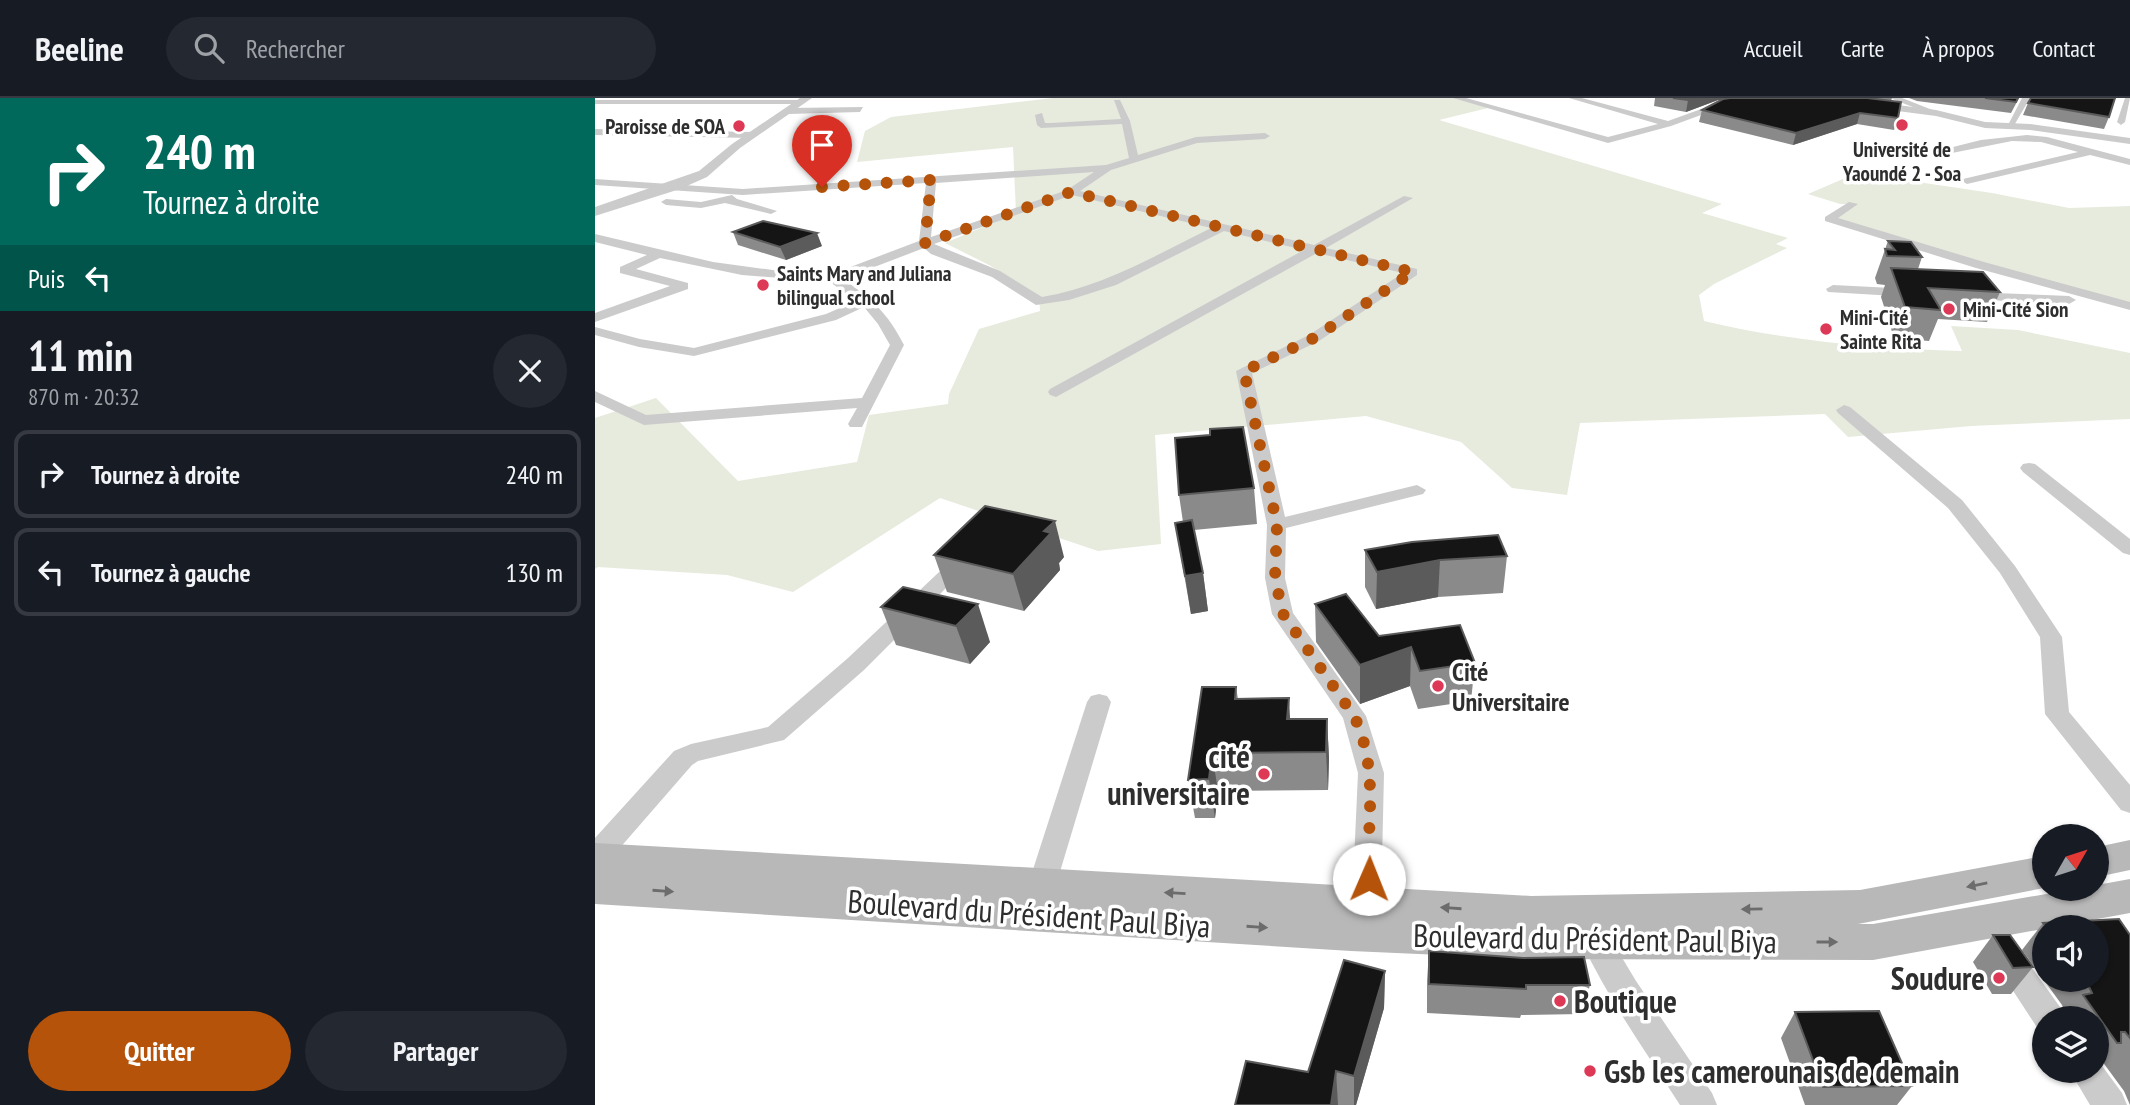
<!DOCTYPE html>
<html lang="fr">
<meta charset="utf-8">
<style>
body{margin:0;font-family:"PT Sans Narrow",sans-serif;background:#242831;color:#f1f3f6;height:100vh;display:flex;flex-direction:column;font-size:26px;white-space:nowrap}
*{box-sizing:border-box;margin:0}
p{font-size:23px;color:#9ea1a6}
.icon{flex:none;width:38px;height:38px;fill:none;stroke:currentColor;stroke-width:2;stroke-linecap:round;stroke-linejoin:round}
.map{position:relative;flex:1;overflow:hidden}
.panel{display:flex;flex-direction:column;background:#171b24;width:595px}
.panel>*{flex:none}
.hud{background:#00695c;color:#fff;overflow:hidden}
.needle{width:46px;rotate:51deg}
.controls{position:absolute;left:1437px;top:726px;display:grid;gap:14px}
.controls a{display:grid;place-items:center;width:77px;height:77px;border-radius:50%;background:#171b24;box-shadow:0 2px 5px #0004;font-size:35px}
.pin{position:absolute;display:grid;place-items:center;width:60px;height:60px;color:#fff;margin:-72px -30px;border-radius:50% 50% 50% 0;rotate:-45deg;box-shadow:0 0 7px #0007}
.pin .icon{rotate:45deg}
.me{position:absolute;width:77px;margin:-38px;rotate:1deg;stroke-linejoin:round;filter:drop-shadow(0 0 5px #0008)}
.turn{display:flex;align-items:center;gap:24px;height:147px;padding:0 28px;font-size:32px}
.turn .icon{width:91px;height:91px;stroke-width:2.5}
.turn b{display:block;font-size:49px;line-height:60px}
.then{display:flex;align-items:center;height:66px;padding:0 28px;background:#0003;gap:14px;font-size:26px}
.round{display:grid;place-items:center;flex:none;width:74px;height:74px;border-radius:37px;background:#242831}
.summary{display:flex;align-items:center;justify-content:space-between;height:119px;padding:0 28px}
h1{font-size:42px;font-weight:700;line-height:52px}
.primary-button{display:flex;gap:14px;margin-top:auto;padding:14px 28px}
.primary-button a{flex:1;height:80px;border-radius:42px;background:#b45309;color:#fff;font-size:28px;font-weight:700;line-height:80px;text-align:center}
.primary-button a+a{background:#242831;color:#f1f3f6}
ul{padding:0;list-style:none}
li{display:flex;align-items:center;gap:21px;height:88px;margin:0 14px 10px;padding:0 14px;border:4px solid #363941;border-radius:14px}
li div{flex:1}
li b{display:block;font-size:26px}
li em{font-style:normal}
header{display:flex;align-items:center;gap:42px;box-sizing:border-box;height:98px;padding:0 35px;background:#171b24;border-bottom:2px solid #363941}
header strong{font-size:33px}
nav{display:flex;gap:38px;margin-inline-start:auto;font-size:24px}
.search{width:490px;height:63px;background:#242831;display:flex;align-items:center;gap:18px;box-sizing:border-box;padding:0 24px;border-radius:38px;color:#9ea1a6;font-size:26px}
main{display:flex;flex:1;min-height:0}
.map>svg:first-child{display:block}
.green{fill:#e6ebdd}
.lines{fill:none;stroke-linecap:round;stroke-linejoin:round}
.minor{fill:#cbcbcb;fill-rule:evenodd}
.tertiary{fill:#cbcbcb;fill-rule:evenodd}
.secondary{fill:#b8b8b8;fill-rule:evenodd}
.wall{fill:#8a8a8a;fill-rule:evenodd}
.shaded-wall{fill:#5b5b5b}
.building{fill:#151515;stroke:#5b5b5b;stroke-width:2}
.oneway{fill:#6c6c6c}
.route{stroke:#b45309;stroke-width:12;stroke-dasharray:0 21.6}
.poi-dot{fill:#dd3956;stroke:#fff;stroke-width:2.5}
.labels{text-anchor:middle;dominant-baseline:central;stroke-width:7;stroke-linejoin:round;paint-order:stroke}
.far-poi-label{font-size:21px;font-weight:bold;fill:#2e2e2e;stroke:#fff;text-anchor:start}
.poi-label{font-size:26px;font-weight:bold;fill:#2e2e2e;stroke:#fff;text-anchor:start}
.near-poi-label{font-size:32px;font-weight:bold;fill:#2e2e2e;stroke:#fff;text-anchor:end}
.near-street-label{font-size:32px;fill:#2e2e2e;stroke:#fff}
</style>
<header>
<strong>Beeline</strong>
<div class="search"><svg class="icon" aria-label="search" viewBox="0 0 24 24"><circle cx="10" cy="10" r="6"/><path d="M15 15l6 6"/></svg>Rechercher</div>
<nav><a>Accueil</a><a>Carte</a><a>À propos</a><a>Contact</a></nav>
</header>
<main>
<section class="panel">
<div class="hud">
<div class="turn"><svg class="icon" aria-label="right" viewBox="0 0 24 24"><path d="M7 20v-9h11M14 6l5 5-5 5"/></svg><div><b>240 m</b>Tournez à droite</div></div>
<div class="then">Puis<svg class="icon" aria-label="left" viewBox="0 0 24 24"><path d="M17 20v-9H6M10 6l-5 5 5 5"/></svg></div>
</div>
<div class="summary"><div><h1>11 min</h1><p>870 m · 20:32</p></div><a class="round"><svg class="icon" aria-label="close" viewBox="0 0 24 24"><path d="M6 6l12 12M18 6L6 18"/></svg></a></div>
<ul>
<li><svg class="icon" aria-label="right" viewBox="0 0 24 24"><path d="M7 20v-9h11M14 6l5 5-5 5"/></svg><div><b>Tournez à droite</b></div><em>240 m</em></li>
<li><svg class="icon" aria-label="left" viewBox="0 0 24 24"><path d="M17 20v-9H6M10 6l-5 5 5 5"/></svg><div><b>Tournez à gauche</b></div><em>130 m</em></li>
</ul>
<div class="primary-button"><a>Quitter</a><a>Partager</a></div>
</section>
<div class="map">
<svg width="1535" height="1007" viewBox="0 0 1535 1007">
<rect width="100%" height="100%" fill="#fff"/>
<!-- green -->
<g class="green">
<path d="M458,0H862L897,9L844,22L1127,106L1107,115L1193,140L1181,146L1192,150L1119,186L1104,197L1109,223C1193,243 1281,251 1367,253L1356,228L1423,232L1535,255V321L1376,328L1253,339L1230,316L985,325L972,397L917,390L866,344L771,318L560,337L566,446L503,453L345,400L198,494L132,477L3,469L0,471V320L61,300L143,383L262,364L274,317L353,306L354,296L384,231L445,213L444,198L394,167L350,145L421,115L418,49L262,64L270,33L296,19Z"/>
<polygon points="1262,75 1397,95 1474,110 1535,108 1535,208 1234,121 1256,106 1245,106 1213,96"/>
</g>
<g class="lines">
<!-- minor -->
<g class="minor">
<polygon points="858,0 871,0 1013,39 1063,26 974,0 987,0 1073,23 1123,5 1180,0 1125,10 1076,28 1013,45"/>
<polygon points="1295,0 1307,0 1345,15 1338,17"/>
<polygon points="1427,0 1435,0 1417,31 1411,31"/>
<polygon points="1530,0 1535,0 1530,24 1526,27 1522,24"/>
<polygon points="0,2 207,2 211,4 207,6 0,6"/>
<path d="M519,2H525L535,23L543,57L601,39L670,35L675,38L670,41L602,45L516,72L485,93L719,147L809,98L818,100L731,150L822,171V177L724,243L657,275L690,419L822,387L831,392L828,396L691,430L690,480L698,515L771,618L789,675L787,763L791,818L786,827L776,831L766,827L761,818L759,763L763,675L748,620L677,516L670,480L672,427L641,273L714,237L808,175L722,155L461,299L455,297L453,294L455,291L709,152L629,133L521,187L474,202L441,207L397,179L336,156L329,150L248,181C277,201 292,214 309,247L267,329H255L253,326L262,310L49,327L0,304V293L51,317L267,300L295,247L283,226L269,209L241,222L99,258L44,249L0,237V229L45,241L99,250L231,216L261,203L235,184L147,177L65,160L41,171L93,185V191L0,224V215L75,188L25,175V169L52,157L0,144V136L118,164L207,176H237L324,143L331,85L148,97L0,87V81L148,91L511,67L534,60L527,26L446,30L442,27L440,17L447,15L450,25H456L526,21ZM499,74L472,92L336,139L341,85ZM477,97L616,130C561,157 508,189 447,199L405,173L339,146Z"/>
<polygon points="268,9 265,14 194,16 190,13 194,10"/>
<polygon points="0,31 158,34 163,37 158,40 0,37"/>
<polygon points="1432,37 1452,39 1535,61 1535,67 1495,57 1372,86 1367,83 1368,81 1483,54 1446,44 1417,43 1327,61 1322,58 1386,42"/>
<polygon points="137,97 142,101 182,113 176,116 130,105 106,110 71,107 66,104 71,101 106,104"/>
<polygon points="1254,104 1263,106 1243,120 1389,164 1535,204 1535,212 1381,170 1230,123 1230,119"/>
<polygon points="1238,187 1317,191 1324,195 1317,199 1233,194 1231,191"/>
<polygon points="1374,194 1474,198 1481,202 1474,206 1369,201 1369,195"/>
<polygon points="1249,307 1255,309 1367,402 1420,468 1467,539 1474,614 1535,687 1535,715 1526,712 1450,616 1445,539 1405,475 1353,410 1243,315 1241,312"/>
<polygon points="1434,365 1440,366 1535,441 1535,457 1528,455 1428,374 1425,370 1428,366"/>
<polygon points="367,457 374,459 377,463 374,467 269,572 189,642 103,663 97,667 10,767 0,771 0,740 79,653 96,646 173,629 253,560 360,459"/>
<polygon points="504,596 512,598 516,604 461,787 457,796 447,799 437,796 433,787 492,604 496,598"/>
<path d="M1001,830L1011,833L1041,883L1117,995L1122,1007H1085C1051,954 1013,901 986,843L991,833Z"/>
<polygon points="1411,845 1422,849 1465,909 1470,920 1449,920 1449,933 1443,931 1396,859 1400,849"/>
<polygon points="1502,961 1527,995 1532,1007 1495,1007 1475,973 1502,973"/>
</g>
<!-- tertiary -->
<g class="tertiary">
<polygon points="205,0 217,0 145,50 112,79 85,91 0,118 0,109 104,73 137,46"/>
<polygon points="1220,0 1249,0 1341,12 1390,24 1435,26 1535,40 1535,46 1435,32 1390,30 1341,18 1225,3"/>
</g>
<!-- secondary -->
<g class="secondary">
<polygon points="1535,742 1535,772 1502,779 1502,749"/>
<polygon points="0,745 936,798 1265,792 1449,758 1449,790 1263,826 1278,826 1480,791 1502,791 1502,787 1535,781 1535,815 1278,862 939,861 756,853 0,806"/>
</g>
</g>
<!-- wall -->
<g class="wall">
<polygon points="1060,0 1297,0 1296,3 1303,20 1299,32 1262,26 1198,47 1104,24 1107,12 1126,2 1123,2 1091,14 1059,8"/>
<polygon points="1314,0 1424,0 1416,15 1322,3"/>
<polygon points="1433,5 1514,19 1509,31 1428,17"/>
<polygon points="138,134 227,148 191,162 143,147"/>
<polygon points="1293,143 1327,159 1323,171 1405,194 1392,224 1343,221 1334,243 1299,240 1286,199 1290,187 1282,186 1280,180"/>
<polygon points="659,390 662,426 599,432 608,475 613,513 596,516 580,425 588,424 584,397"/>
<polygon points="770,452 912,458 908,495 843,499 781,511 770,489"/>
<polygon points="339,457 469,459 464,465 465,472 429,513 352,494"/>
<polygon points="308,489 395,544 375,566 301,547 286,509"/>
<polygon points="720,506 784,538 880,565 876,603 823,611 815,588 765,606 721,544"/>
<polygon points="641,589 643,601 695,621 732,621 734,660 733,692 623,693 620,720 600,720 593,682"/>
<path d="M1524,821L1535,837V1007L1529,993L1507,963L1502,968V920H1466L1471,916L1467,907L1427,852L1448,825ZM1449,830H1502V882H1449Z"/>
<polygon points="1398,837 1438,869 1416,896 1397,896 1378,864"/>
<polygon points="834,853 995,887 987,916 926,917 925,920 832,915 832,883"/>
<polygon points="790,873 789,910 761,1007 640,1007 713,974"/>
<polygon points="1200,914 1317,988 1302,1007 1210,1007 1186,940"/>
</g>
<!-- shaded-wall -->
<g class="shaded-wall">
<polygon points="1100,0 1154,0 1123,2 1091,14 1093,2"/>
<polygon points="1265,15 1262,26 1198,47 1201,35"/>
<polygon points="222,135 227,148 191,162 185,149"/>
<polygon points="460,423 469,459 464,465 465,472 429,513 418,476 449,433"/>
<polygon points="845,462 843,499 781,511 782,474"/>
<polygon points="608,475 613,513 596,516 590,478"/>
<polygon points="383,506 395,544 375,566 361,528"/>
<polygon points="816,549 815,588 765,606 765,567"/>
<polygon points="694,600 696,639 692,621"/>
<polygon points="732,621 734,660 733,692 731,654"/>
<polygon points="617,655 623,693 620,720 614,681"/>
<polygon points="790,873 789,910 761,1007 759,1007 759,978"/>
<polygon points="741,973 743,1007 736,1007"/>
</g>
<!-- building -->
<g class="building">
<polygon points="1078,0 1100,0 1093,2"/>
<polygon points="1135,0 1272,0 1306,4 1303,20 1265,15 1201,35 1107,12 1128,1"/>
<polygon points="1390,0 1423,0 1421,4"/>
<polygon points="1436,0 1520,0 1514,19 1433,5"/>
<polygon points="168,123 222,135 185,149 138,134"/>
<polygon points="1293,143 1316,144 1327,159 1292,158 1290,151 1300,152"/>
<polygon points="1296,170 1388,174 1405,194 1333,190 1346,212 1310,209"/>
<polygon points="648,329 659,390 584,397 580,340 615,337 615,331"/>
<polygon points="390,408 460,423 449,433 456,435 418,476 339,457"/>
<polygon points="597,422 608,475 590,478 580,425"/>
<polygon points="903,437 912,458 845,462 782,474 770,452 817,444"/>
<polygon points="308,489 383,506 361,528 286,509"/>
<polygon points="751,496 784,538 865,527 880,565 825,573 816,549 765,567 720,506"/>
<polygon points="607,589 641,589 640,601 694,600 692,621 732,621 731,654 617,655 614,681 593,682"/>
<polygon points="1524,821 1535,837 1535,940 1530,934 1526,934 1526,945 1522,945 1488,897 1497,895 1491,882 1502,882 1502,830 1452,830 1448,825"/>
<polygon points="1398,837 1415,837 1438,869 1418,870"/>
<polygon points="834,853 928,860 989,859 995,887 931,887 931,891 834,886"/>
<polygon points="749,862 790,873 759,978 741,973 736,1007 640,1007 651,963 713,974"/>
<polygon points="1284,913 1317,988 1228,989 1200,914"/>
</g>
<!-- one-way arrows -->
<defs><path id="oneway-solid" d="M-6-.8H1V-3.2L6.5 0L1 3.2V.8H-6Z" transform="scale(1.75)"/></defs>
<g class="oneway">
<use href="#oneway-solid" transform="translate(1382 787) rotate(169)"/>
<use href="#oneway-solid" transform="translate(68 793) rotate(4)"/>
<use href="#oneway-solid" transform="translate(580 795) rotate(-177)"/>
<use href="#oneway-solid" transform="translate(856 810) rotate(-176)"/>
<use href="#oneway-solid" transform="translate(1157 811) rotate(179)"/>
<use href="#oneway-solid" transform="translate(662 829) rotate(4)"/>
<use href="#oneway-solid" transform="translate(1232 844)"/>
</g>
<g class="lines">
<!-- route -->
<path class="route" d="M227,89L336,82L330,145L476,94L818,174L719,240L649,273L682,427L680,480L688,516L759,618C785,673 771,723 774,781"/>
</g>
<!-- markers -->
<g class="poi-dot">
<circle cx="1307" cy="27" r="7"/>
<circle cx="144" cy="28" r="7"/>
<circle cx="168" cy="187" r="7"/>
<circle cx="1354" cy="211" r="7"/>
<circle cx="1231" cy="231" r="7"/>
<circle cx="843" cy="588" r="7"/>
<circle cx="669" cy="676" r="7"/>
<circle cx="1404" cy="880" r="7"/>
<circle cx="965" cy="903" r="7"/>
<circle cx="995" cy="973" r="7"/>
</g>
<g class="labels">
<!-- far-poi labels -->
<g class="far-poi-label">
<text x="130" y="28" text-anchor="end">Paroisse de SOA</text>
<text x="1307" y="51" text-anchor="middle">Université de<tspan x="1307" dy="24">Yaoundé 2 - Soa</tspan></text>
<text x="182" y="175">Saints Mary and Juliana<tspan x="182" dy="24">bilingual school</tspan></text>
<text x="1368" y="211">Mini-Cité Sion</text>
<text x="1245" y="219">Mini-Cité<tspan x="1245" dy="24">Sainte Rita</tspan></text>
</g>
<!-- poi labels -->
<g class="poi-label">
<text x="857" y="573">Cité<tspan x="857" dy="30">Universitaire</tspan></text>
</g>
<!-- near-poi labels -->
<g class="near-poi-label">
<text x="655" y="658">cité<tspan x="655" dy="37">universitaire</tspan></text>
<text x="1390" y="880">Soudure</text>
<text x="979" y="903" text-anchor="start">Boutique</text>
<text x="1009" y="973" text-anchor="start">Gsb les camerounais de demain</text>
</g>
<!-- near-street labels -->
<g class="near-street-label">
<text transform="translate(434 815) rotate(4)">Boulevard du Président Paul Biya</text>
<text transform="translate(1000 840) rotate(1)">Boulevard du Président Paul Biya</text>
</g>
</g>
</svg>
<div class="controls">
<a><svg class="needle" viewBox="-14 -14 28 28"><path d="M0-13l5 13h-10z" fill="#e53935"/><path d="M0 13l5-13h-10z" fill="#9ea1a6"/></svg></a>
<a><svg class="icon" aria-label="sound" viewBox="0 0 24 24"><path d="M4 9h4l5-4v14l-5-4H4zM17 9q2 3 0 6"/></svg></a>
<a><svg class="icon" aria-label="layers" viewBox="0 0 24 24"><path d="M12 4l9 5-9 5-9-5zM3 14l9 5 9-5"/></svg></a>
</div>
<div class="pin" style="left:227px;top:89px;background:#d93025"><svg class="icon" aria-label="arrive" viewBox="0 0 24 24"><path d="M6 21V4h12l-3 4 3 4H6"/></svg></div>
<svg class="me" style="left:774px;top:781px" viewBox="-20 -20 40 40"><circle r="19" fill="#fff"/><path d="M0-13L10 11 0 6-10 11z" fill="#b45309"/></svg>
</div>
</main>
